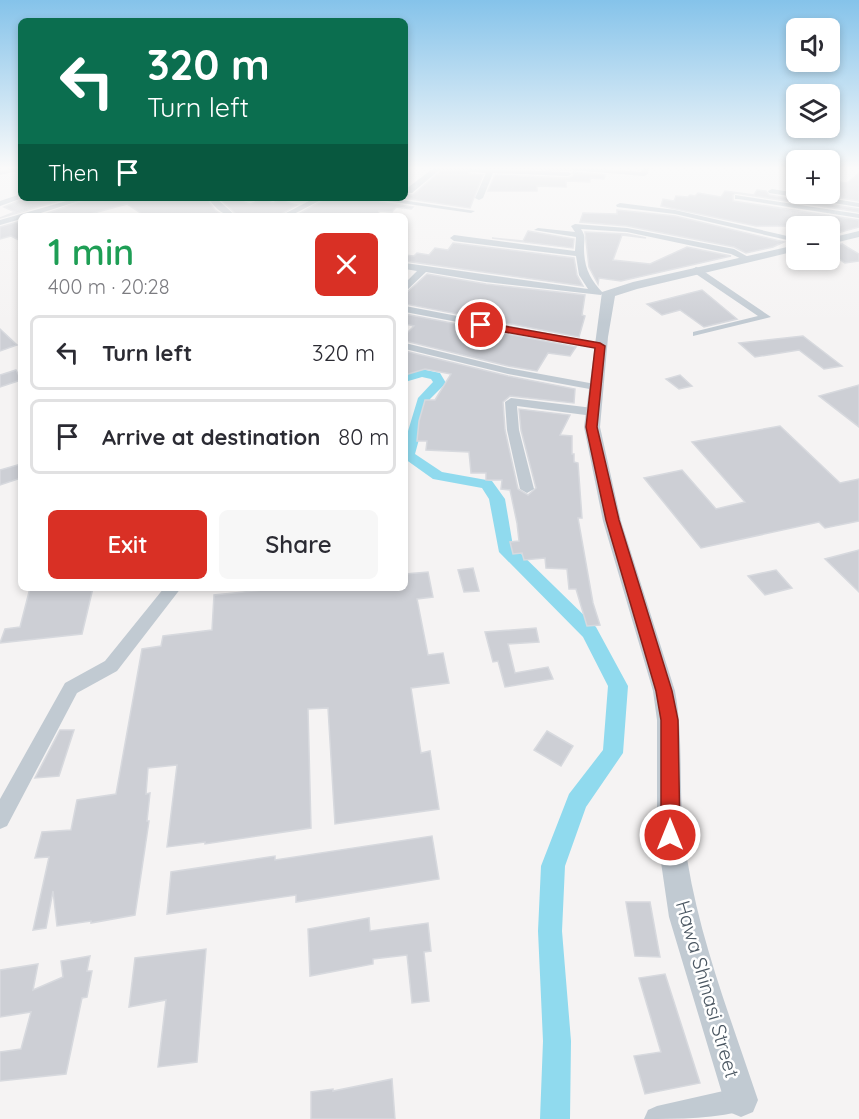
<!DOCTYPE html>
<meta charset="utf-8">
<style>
body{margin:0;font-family:Quicksand,sans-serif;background:#f7f7f7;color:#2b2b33;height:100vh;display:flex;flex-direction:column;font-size:22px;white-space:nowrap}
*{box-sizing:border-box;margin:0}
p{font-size:20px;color:#7c7c81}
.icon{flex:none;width:33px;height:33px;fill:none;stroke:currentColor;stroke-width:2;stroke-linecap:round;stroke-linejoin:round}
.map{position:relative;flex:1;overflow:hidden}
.sheet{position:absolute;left:18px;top:213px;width:390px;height:378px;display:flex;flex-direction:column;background:#fff;border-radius:9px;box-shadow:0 3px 9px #0003}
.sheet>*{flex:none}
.hud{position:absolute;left:18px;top:18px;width:390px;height:183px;border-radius:9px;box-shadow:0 3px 9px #0003;background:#0b6e4f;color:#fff;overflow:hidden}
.tools{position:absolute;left:786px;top:18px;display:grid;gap:12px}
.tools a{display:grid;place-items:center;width:54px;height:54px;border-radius:9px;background:#fff;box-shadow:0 3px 9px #0003;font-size:30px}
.pin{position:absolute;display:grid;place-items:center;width:51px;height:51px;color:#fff;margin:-26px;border:3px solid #fff;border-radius:50%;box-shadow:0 2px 6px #0007}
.me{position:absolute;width:66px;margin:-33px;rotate:0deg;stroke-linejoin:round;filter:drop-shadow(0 0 4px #0008)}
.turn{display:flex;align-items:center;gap:21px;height:126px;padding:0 30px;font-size:27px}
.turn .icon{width:78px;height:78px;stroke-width:2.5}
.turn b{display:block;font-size:42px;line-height:51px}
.then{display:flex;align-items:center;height:57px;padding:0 30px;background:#0003;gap:12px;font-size:22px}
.round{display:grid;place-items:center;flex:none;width:63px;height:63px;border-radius:9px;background:#f7f7f7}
.headline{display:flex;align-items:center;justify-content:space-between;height:102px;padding:0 30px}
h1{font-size:36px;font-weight:600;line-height:45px;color:#1e9e55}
.action{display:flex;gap:12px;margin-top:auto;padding:12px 30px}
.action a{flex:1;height:69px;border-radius:9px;background:#d93025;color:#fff;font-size:24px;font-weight:600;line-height:69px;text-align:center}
.action a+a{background:#f7f7f7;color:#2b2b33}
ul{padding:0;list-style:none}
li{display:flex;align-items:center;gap:18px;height:75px;margin:0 12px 9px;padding:0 18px;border:3px solid #e1e1e2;border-radius:9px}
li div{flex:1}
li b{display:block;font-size:22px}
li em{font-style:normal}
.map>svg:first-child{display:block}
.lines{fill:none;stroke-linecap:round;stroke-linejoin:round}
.canal{fill:#90daee;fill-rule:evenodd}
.building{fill:#cdcfd5;stroke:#d7d9de;stroke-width:1.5}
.minor{fill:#c1cad2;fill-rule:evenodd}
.tertiary{fill:#c1cad2;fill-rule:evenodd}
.route{fill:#d93025;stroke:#8d1f18;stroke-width:1.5}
.labels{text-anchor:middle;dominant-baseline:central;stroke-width:5;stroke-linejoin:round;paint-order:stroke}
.street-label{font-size:20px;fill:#4a5661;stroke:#fff}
</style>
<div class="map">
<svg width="859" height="1119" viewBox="0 0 859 1119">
<rect width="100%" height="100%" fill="#f5f3f3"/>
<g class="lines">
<!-- canal -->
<polygon class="canal" points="421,369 440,373 446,383 430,399 415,454 442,472 492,481 505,499 513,546 596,627 628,686 623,753 586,807 565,866 562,931 571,1041 570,1119 540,1119 543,1041 538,931 541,866 569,794 603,750 608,686 583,637 499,552 489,499 482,488 433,479 405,459 405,441 418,398 433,382 431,379 422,377 405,382 405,374"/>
</g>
<!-- building -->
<g class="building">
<polygon points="445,167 507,167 537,168 567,167 569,170 467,167 470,174 483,175 470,208 403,198 405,195 413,195"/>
<polygon points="573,172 605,175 604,179 590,178 590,182 566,181 566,187 537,186 537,191 488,191 495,175 568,178 573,176"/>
<polygon points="859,173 859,201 814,194 830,194 840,182 847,183"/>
<polygon points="757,190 766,191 769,195 859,209 859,212 735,193 733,195 733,201 859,220 859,227 830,235 830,226 756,226 661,206 663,199 674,201 676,196 688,197 690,195 695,196 698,193 721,197 725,191 754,195"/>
<polygon points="25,198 69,198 0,218 15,212 4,207"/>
<polygon points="91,198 206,198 215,210 224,216 145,216 127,204 83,216 39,216"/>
<polygon points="219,198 232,198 250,204 263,199 273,203 279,200 297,205 278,216 238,216"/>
<polygon points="327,198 364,198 366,200 413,207 411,209 396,207 392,212 379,211 378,216 295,216"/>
<polygon points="617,210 675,216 784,242 773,247 746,253 734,247 627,226 580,222 583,213 617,214"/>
<polygon points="21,221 21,241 11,236 0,239 0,227"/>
<polygon points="528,231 574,239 573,248 492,238 523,241"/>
<polygon points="585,232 627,234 646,238 622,235 613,260 650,264 687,247 731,256 621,281 599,278 598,284 589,267"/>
<polygon points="453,243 574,258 577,275 583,286 405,261 405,255 414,256 417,253 429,255 435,248 448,250"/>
<polygon points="842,244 859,254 859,261 845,263 830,253 830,246"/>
<polygon points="427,274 486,284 585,295 582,315 585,316 579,337 405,304 405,294"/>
<polygon points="702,290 737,319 704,327 680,310 662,315 647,304"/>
<polygon points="405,314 576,347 570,356 548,353 537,371 508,366 405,341 405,335 414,326 405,324"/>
<polygon points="0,329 17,345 0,351"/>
<polygon points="803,336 842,366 824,369 799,350 755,357 739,343"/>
<polygon points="405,351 508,376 575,389 574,403 510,396 503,402 505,430 518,489 528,495 536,488 521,430 519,409 570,415 560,435 572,436 572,454 574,454 574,462 578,463 582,518 578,518 593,603 600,625 587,626 576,589 569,589 567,569 546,568 545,558 524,560 522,553 513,554 510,542 519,541 517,523 510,490 501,489 502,480 486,480 486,473 471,473 469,452 426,450 427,441 417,441 419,421 425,400 435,400 451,374 425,369 405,375"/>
<polygon points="16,370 21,380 0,387 0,375"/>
<polygon points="680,375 692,386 679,389 666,379"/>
<polygon points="859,385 859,427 819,396"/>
<polygon points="780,426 840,483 859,479 859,521 825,528 819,522 701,548 644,478 682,470 716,509 745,502 692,442"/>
<polygon points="21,464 21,478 0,485 0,470"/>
<polygon points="859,550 859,592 825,559"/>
<polygon points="473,568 479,591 464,592 458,570"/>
<polygon points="776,570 792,588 765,595 748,576"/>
<polygon points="428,572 433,597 417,599 428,655 443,653 449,683 411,688 421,753 430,751 439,809 335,824 328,708 308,709 311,828 205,844 205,842 167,847 177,765 148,768 146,794 150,793 147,821 149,821 135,915 91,923 91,921 57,926 53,891 46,928 33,930 49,857 35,858 42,832 71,830 77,800 116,794 142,649 161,646 163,636 212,630 214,595 282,588 405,588 405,574"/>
<polygon points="30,588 93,588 82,634 0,643 5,629 20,627"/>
<polygon points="536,628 539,642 508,644 515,673 548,667 553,679 505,687 498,661 493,662 485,632"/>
<polygon points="60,730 74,730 59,776 35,778"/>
<polygon points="547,731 573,746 561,766 534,750"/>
<polygon points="432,836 439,879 296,902 296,895 167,914 171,872 275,856 275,860"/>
<polygon points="626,902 650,902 660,957 635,956"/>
<polygon points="369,918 370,931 428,923 431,951 424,952 429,1001 412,1003 407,955 373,959 373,964 310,976 308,929"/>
<polygon points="206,949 197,1062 158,1067 166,1000 129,1007 135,958"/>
<polygon points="90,956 87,971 92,971 87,997 82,998 66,1074 0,1081 0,1052 21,1049 31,1012 0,1017 0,970 38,964 33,990 63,977 61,961"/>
<polygon points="665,974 700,1083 645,1094 634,1056 661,1052 639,978"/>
<polygon points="392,1079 395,1119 311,1119 311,1092 333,1089 333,1091"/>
</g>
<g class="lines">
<!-- minor -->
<g class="minor">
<polygon points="17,167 21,167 21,170 0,175 0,171"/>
<polygon points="435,167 443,167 412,193 406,193 406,189"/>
<polygon points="569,167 641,172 642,167 649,167 648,174 644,176 572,170"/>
<polygon points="468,169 568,172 572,174 568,176 493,173 483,198 479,200 475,198 486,173 470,172"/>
<polygon points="831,180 838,182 830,191"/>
<polygon points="772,189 859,203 859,207 769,193 768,191"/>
<polygon points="21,194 23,198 0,206 0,201"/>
<polygon points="735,195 859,214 859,218 738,199 735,199"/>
<polygon points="77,198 89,198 31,216 21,216 21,219 0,225 0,220"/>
<path d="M208,198H216L236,216C223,216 216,209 208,198Z"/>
<polygon points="315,198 325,198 290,216 280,216"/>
<polygon points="366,198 388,198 475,211 471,213"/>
<polygon points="620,203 675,210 796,238 796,242 675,214 617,207 616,205"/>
<path d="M575,224L627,228L734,249L750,258L746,261L731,254L627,232L581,229C586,236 584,240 584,248C584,268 590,279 603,293L601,295L486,282L426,272L405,292V283L417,271L405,269V263L588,289L579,275L576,256L454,241L450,238L454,235L575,251L576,237L534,230L538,228L575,232L571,226Z"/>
<polygon points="696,267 699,268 771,317 693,336 693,332 758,316 693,272 691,270"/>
<polygon points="405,306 600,343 605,346 600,349 405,312"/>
<polygon points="405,343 508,368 595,384 601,387 595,390 508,374 405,349"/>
<polygon points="511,398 593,408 599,412 593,416 517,406 519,430 534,489 527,493 520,489 507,430 505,402"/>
<polygon points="164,588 181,588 117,671 77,693 7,826 0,829 0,799 65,683 105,661"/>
<path d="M741,1087L750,1091L754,1100L750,1109C717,1119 679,1119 644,1119L648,1110L657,1106Z"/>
</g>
<!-- tertiary -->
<g class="tertiary">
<polygon points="859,231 859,237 830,244 830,238"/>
<path d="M796,245V251L637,289L615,296L608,337L600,427L621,521L675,691C684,739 678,788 684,837C695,928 729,1013 758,1100L753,1112L741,1117L729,1112L724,1100L669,917L657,835V720L653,691L603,521L584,427L602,292L633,282Z"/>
</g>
</g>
<!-- sky -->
<linearGradient id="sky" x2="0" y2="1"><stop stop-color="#85c3ea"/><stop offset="0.52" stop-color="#fafafa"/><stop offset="1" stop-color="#fafafa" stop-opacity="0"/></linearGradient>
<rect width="859" height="323" fill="url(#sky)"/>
<!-- route -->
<polygon class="route" points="481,322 600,343 605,346 597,427 619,520 672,691 678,720 680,835 677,842 670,844 664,842 661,835 661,720 656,691 606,520 586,427 595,348 477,327 477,323"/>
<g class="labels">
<!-- street labels -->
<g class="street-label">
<text transform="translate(708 989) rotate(74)">Hawa Shinasi Street</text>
</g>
</g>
</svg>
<div class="tools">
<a><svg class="icon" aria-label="sound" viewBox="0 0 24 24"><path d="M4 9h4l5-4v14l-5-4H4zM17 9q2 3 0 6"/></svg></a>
<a><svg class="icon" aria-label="layers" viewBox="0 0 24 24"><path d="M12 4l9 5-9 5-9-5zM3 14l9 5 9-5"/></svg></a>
<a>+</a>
<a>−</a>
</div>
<div class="pin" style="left:481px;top:325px;background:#d93025"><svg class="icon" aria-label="arrive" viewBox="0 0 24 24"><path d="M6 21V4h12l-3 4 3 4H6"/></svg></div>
<svg class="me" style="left:670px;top:835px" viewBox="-20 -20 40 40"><circle r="17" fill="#d93025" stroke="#fff" stroke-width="3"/><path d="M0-11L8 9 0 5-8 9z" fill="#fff"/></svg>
<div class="hud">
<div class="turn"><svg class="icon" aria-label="left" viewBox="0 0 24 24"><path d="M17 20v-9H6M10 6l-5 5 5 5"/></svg><div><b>320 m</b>Turn left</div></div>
<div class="then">Then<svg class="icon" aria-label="arrive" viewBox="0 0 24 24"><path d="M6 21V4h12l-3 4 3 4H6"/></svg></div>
</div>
<section class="sheet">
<div class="headline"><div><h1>1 min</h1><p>400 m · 20:28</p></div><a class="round" style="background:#d93025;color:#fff"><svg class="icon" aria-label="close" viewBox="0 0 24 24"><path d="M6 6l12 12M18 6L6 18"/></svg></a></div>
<ul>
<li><svg class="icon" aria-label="left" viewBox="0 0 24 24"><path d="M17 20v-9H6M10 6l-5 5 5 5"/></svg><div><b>Turn left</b></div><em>320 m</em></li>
<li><svg class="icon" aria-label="arrive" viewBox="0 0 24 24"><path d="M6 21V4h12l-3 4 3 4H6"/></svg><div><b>Arrive at destination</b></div><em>80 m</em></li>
</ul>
<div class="action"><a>Exit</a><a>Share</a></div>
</section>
</div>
